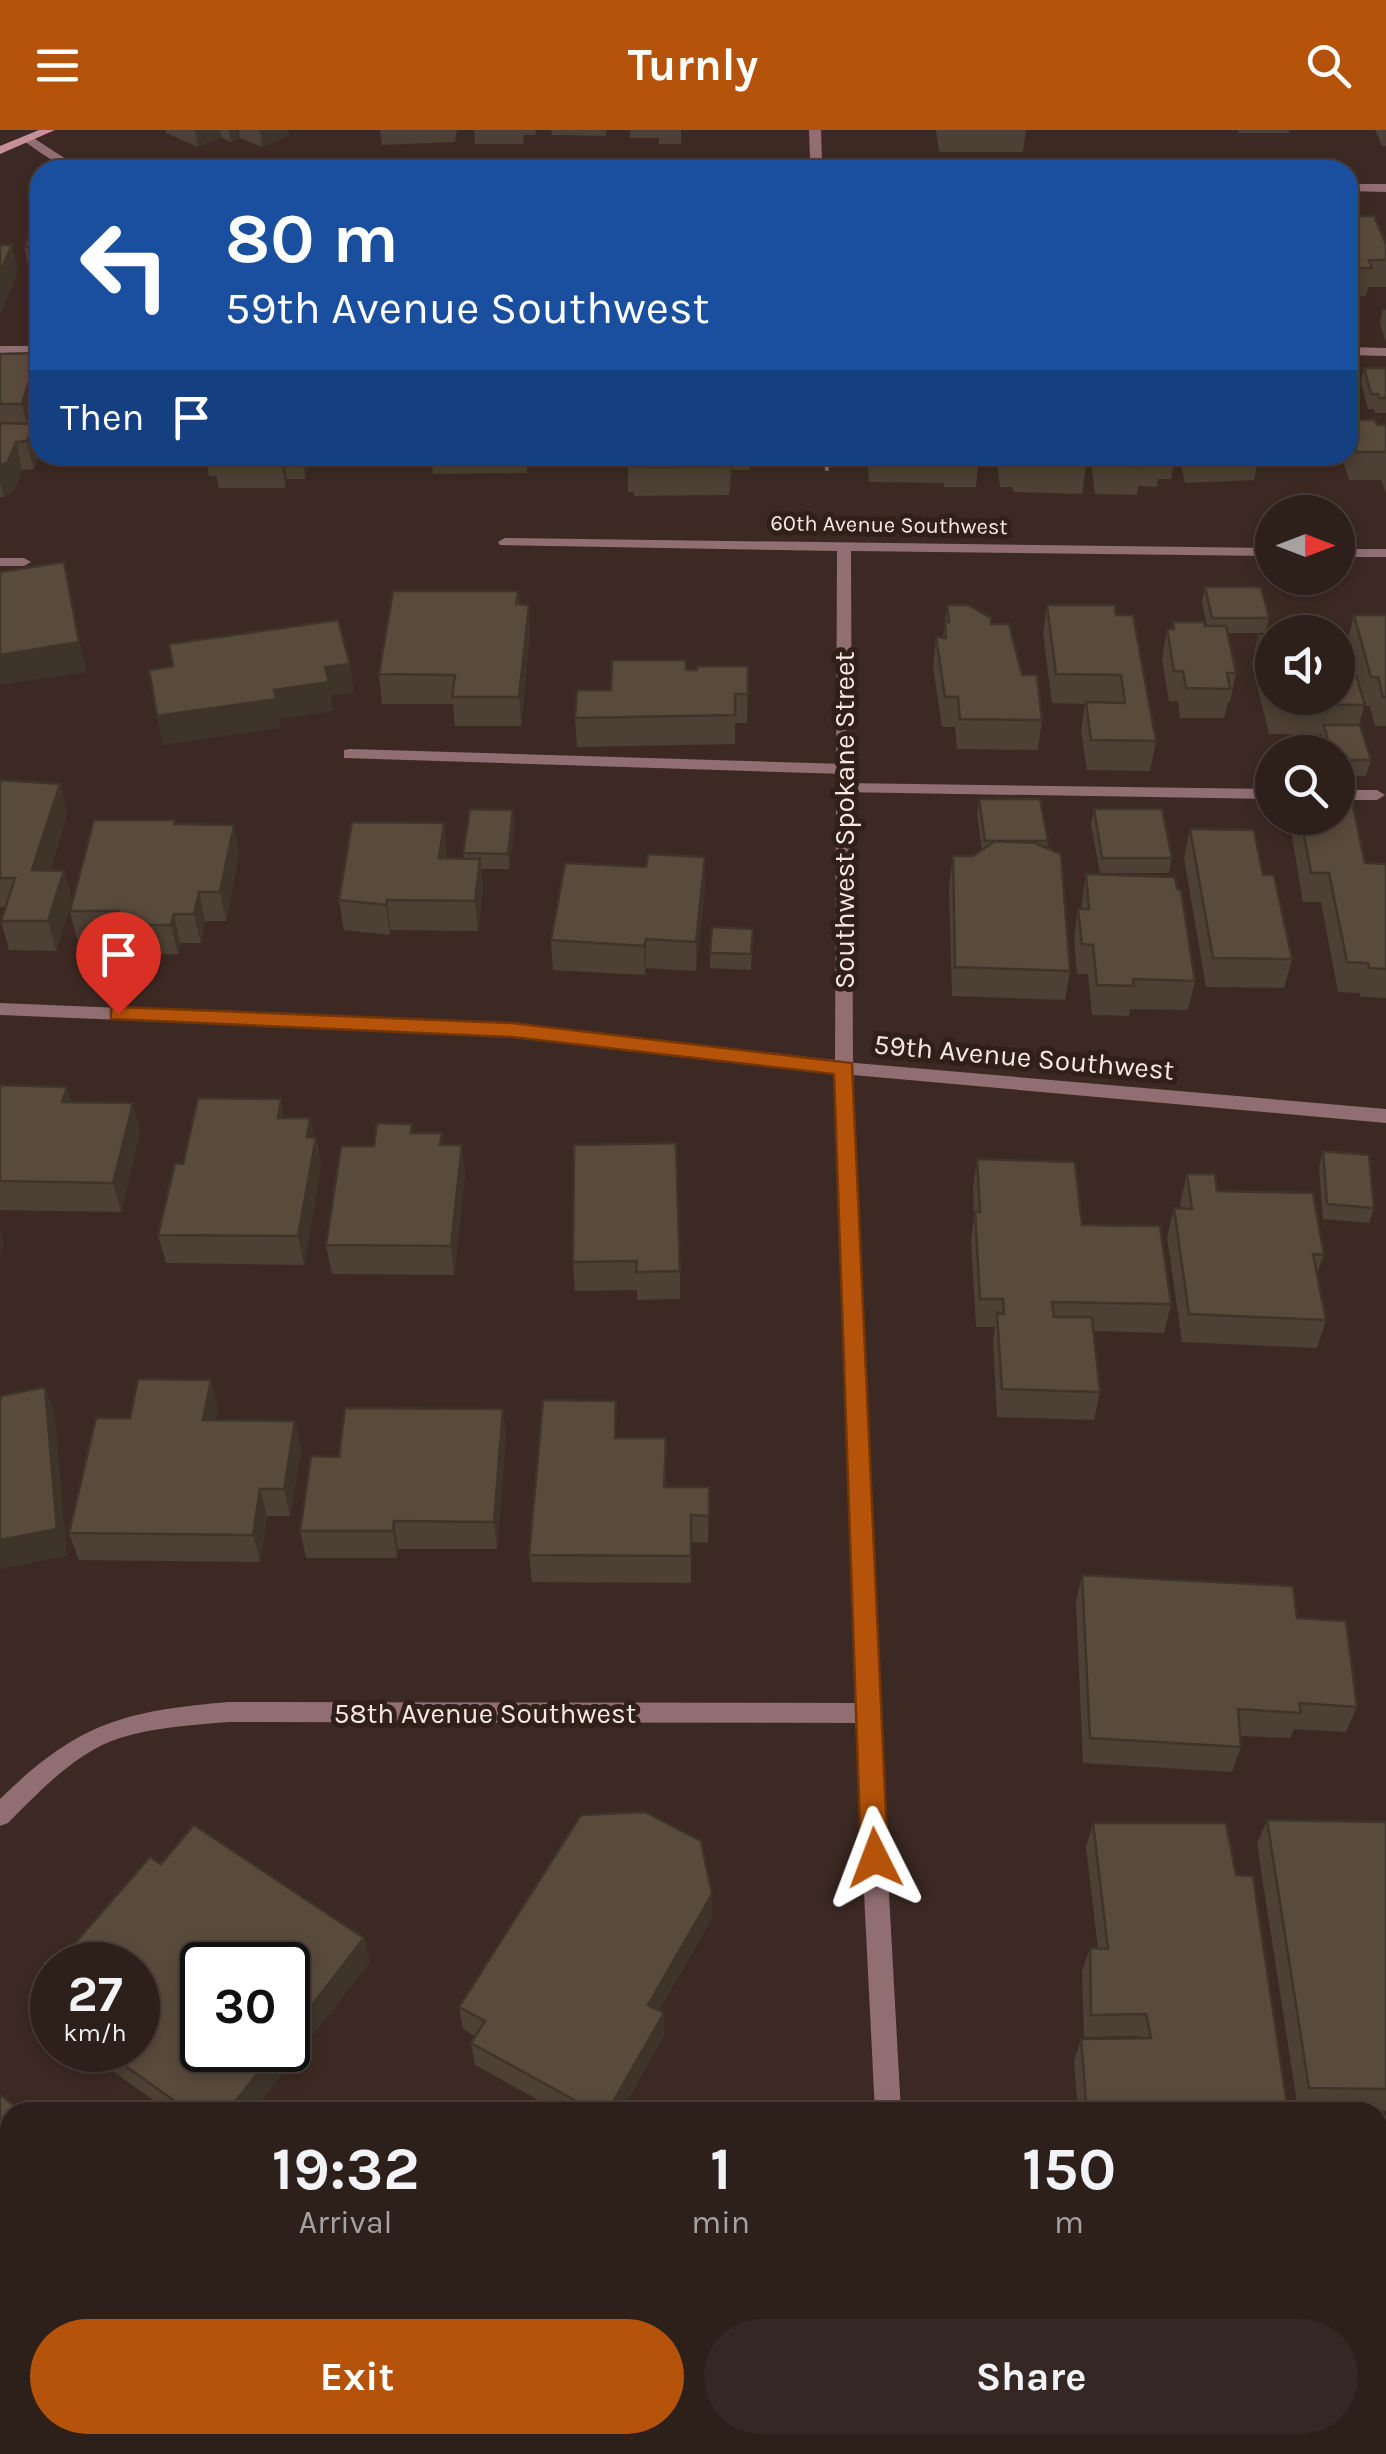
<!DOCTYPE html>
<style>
body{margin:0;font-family:Karla,sans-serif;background:#352723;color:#f1f3f6;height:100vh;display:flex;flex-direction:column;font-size:38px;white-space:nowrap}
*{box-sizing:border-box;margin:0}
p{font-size:32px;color:#a7a2a2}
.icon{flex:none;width:55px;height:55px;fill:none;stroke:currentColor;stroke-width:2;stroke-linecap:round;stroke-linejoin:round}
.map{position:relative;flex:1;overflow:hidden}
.sheet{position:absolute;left:0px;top:1972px;width:1388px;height:352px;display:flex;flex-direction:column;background:#2d1f1a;border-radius:30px 30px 0 0;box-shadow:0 5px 15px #0003,0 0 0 2px #483d39}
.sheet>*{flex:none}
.top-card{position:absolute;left:30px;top:30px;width:1328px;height:305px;border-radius:30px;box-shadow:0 5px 15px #0003,0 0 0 2px #483d39;background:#1a4fa0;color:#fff;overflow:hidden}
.needle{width:65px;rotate:90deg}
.tools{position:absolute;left:1255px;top:365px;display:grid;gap:20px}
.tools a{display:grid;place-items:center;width:100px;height:100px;border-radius:50%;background:#2d1f1a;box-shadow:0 5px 15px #0003,0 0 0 2px #483d39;font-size:50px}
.speed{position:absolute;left:30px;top:1812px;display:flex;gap:20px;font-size:50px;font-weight:700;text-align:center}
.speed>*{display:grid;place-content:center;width:130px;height:130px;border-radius:50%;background:#2d1f1a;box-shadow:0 5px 15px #0003,0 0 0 2px #483d39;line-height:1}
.speed small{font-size:25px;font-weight:400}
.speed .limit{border:5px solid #111;border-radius:15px;background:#fff;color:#111}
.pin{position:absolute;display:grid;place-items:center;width:85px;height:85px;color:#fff;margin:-102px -42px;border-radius:50% 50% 50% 0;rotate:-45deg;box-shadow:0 0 10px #0007}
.pin .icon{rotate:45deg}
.me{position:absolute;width:110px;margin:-55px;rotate:357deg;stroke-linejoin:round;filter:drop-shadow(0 0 8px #0008)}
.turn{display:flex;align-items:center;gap:35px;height:210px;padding:0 30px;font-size:45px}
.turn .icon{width:130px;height:130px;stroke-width:2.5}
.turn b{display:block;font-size:70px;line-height:85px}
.then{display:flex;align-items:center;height:95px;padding:0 30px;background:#0003;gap:20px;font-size:38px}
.eta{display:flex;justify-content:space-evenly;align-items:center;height:170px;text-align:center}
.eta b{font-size:60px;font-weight:700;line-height:70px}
.action{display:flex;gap:20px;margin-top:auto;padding:20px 30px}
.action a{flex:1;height:115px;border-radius:60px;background:#b45309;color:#fff;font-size:40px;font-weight:700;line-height:115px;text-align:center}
.action a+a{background:#352723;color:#f1f3f6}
header{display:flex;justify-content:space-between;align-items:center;height:130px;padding:0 30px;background:#b45309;color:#fff;font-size:45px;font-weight:700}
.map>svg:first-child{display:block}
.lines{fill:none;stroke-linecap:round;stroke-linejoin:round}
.path{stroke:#7f6e68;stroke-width:4;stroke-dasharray:6 4;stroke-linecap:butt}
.service{fill:#916e71;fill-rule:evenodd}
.minor{fill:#916e71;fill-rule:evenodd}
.tertiary{fill:#916e71;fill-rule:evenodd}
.secondary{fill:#c89197;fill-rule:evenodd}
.wall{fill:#4d4034}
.shaded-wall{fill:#3e342a}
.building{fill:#594b3c;stroke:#3e342a;stroke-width:2.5}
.route{fill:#b45309;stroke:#753606;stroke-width:2.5}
.labels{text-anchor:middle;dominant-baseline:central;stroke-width:10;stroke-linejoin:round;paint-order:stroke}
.far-street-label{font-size:22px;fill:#f6e9e4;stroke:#312019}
.street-label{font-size:28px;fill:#f6e9e4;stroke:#312019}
</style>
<header><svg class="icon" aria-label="menu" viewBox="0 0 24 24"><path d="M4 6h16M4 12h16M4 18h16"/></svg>Turnly<svg class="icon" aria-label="search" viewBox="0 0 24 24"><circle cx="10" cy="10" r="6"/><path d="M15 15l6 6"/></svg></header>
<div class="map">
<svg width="1386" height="2324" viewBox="0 0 1386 2324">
<rect width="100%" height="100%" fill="#3c2923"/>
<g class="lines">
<!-- path -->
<polyline class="path" points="826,325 827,341"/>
<!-- service -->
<g class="service">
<rect x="0" y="216" width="40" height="8"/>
<polygon points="1348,217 1386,218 1386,226 1348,225"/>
<polygon points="350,619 844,634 852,639 844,644 344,628 344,620"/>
<polygon points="844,653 1272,659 1272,669 838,662 836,658"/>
<polygon points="1338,660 1377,660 1385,665 1377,670 1338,670"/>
</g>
<!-- minor -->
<g class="minor">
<polygon points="809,0 821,0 822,31 849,40 812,36 779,40 810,29"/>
<path d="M24,7H32L66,29L91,40C63,40 46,27 24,11Z"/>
<polygon points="1386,54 1386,62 1348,61 1348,54"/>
<polygon points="505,408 1272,418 1272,426 851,421 853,938 850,943 844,944 512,906 0,885 0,873 512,894 835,930 837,421 500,415 498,412"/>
<rect x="1338" y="419" width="48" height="8"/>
<polygon points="0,428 24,428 31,432 24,436 0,436"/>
<polygon points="867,1573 875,1576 879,1583 901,1982 875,1982 855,1583 859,1576"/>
<polygon points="1378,2129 1386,2129 1386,2157 1378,2156"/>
<rect x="888" y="2315" width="28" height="9"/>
</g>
<!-- tertiary -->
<path class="tertiary" d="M844,932L1386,979V993L853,945L879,1583L875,1590L867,1593L229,1592C193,1595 155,1597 120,1608C76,1622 40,1661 8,1693L0,1696V1669C78,1593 123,1581 229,1572L855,1573L835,938Z"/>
<!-- secondary -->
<polygon class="secondary" points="39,0 55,0 0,24 0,16"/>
</g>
<!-- wall -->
<g class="wall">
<polygon points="166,0 288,0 289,5 262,17 240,8 231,12 221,7 198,17 166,3"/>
<polygon points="380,0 457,0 455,12 382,15"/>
<polygon points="474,0 536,0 535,5 524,5 523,14 475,14"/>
<polygon points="551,0 606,0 606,6 552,5"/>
<polygon points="630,0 681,0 681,14 659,14 659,8 630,8"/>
<polygon points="936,0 1026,0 1023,22 939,22"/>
<polygon points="1238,0 1289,0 1289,3 1239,3"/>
<polygon points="1367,0 1386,0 1386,16 1382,16 1375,0"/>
<polygon points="40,83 40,144 30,144 24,117"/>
<polygon points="1348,86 1386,114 1386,157 1368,157 1366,166 1348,166"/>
<polygon points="40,153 40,192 33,192 30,177"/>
<polygon points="1383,179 1386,180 1386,213 1380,194"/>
<polygon points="0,224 40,231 40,266 31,294 34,294 40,324 34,339 22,340 15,360 4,367 0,367"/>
<polygon points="1364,238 1386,238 1386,283 1375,283 1374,279 1368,279 1361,252"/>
<polygon points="1358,290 1377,295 1386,295 1386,364 1381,350 1349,350 1341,325 1348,325 1348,294 1357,294"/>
<polygon points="88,325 185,325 183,333 89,331"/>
<polygon points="205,325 310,325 305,349 287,349 285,358 219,358 216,346 209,346"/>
<polygon points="431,325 528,325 527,343 433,344"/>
<polygon points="628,325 751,325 750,340 733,340 729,365 634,366 634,362 628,362"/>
<polygon points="867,325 979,325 976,357 944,357 944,353 869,352"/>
<polygon points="996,325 1083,325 1086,336 1082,364 1014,362 1012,357 1000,357"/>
<polygon points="1090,325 1176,325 1171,349 1158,349 1157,357 1138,356 1137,365 1095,364"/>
<polygon points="1179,325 1259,325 1254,350 1185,353"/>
<polygon points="1205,457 1269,488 1266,503 1228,503 1236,543 1230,572 1228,572 1224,588 1180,588 1178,571 1169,571 1162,529 1167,499 1171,499 1173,492 1207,496 1202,472"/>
<polygon points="518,461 519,474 529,475 530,504 521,596 455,596 453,574 382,574 379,544"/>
<polygon points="947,475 991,494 1022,545 1042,590 1038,620 957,619 955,597 942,597 933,537 936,507 943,508"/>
<polygon points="1047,475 1116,485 1156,611 1150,641 1087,640 1081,602 1085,574 1052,573 1043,504"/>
<polygon points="1354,485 1386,485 1386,596 1375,596 1370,576 1364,576 1359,595 1371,630 1366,646 1338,646 1338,622 1323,622 1320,611 1322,604 1269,604 1252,534 1258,505 1272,505 1272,568 1338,568 1347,514"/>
<polygon points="748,536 747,593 735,593 735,614 577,617 575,588 611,560 686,540"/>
<polygon points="0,650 60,654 67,684 50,740 64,741 72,770 56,821 9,820 1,791 5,777 0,777"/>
<polygon points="979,669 1048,711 1047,718 1070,841 1065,870 952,866 949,755 953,726 973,726 982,720 977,685"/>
<polygon points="1094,679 1172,728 1169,743 1100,743 1091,695"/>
<polygon points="513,680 515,695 509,739 481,739 483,758 478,801 391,800 390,805 344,800 339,770 444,693 446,728 464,728 463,723"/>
<polygon points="1291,688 1338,688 1365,733 1386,734 1386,868 1361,867 1359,863 1338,862 1321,772 1303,772 1290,695"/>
<polygon points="175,690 176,694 234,695 239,724 226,791 205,791 201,813 180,813 178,824 136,824 135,820 123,820 121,810 77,810 70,781"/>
<polygon points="1190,699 1292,829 1284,858 1206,857 1184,728"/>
<polygon points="705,727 705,757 696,841 646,838 645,845 553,840 551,810 646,737"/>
<polygon points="1086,744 1195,851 1188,880 1130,879 1129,886 1092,885 1088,844 1077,844 1074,808 1078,779 1081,779"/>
<polygon points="753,799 751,840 710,838 710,823"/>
<polygon points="0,955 71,972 133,973 140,1002 121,1082 0,1080"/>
<polygon points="284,988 316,1008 321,1037 304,1135 166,1133 158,1105 183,1034"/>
<polygon points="412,994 413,1003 443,1015 465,1044 454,1145 332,1144 326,1115 374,1016"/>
<polygon points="574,1015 680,1141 680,1169 637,1170 637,1160 575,1161 573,1132"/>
<polygon points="1323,1021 1374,1078 1369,1093 1323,1089 1319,1037"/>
<polygon points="977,1029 1082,1095 1171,1174 1164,1203 1094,1201 1100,1262 1094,1290 997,1287 993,1212 995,1197 976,1197 971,1110 974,1086 973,1058"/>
<polygon points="1187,1044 1324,1125 1317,1144 1326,1190 1317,1218 1182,1212 1167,1107 1174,1078 1181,1078 1180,1073"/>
<polygon points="218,1278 216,1290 295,1291 301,1319 290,1386 267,1386 260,1432 79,1430 69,1403 130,1288"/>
<polygon points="503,1279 506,1307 497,1419 398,1419 397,1428 306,1428 300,1401 339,1327"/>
<polygon points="617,1308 666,1308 666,1357 709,1357 708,1413 691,1412 691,1453 532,1452 529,1425"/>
<polygon points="1082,1445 1297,1488 1357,1577 1346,1602 1294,1599 1290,1608 1240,1606 1241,1617 1232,1642 1083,1633 1076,1472"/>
<polygon points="1267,1690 1386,1692 1386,1981 1298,1979 1257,1714"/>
<polygon points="1093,1693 1236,1745 1288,1982 1078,1982 1074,1931 1081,1909 1138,1908 1138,1906 1084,1907 1082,1841 1090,1818 1098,1818 1086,1717"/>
<polygon points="712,1788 659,1880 664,1905 621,1982 560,1982 475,1935 471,1913 475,1906 463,1899 459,1877"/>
<polygon points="364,1808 370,1832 252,1982 170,1982 83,1920 138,1920"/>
<polygon points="52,1839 52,1898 41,1889 28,1866"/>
<polygon points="0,1965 10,1982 10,2202 0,2194"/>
<polygon points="374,2315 638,2324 377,2324"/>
<polygon points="1101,2315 1375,2315 1377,2324 1102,2324"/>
</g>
<!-- shaded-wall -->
<g class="shaded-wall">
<polygon points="195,0 220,0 221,7 198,17"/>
<polygon points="229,0 239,0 240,8 231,12"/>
<polygon points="260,0 288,0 289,5 262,17"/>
<polygon points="12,115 18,142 0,185 0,142"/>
<polygon points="38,223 40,231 40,266 29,302 22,274"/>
<polygon points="34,294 40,324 34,339 27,311"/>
<polygon points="16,312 22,340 15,360 4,367 0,352 0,336"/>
<polygon points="282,325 284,325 287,349 285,358 281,330"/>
<polygon points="302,325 310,325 305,349"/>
<polygon points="731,325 733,325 733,340 729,365"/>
<polygon points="64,432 86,542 0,555 0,525"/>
<polygon points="529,475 530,504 521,596 519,567"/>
<polygon points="350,534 354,563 331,566 333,581 280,589 281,598 163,615 157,586 274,560 325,537"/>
<polygon points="60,654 67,684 40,770 32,740"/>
<polygon points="513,680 515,695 509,739 508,724"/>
<polygon points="444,693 447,722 442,758 439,728"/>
<polygon points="234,695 239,724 226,791 220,762"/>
<polygon points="705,727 705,757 696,841 696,812"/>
<polygon points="480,729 483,758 478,801 475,771"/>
<polygon points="64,741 72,770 56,821 48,791"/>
<polygon points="199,762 205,791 201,813 194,784"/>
<polygon points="387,770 391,800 390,805 386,775"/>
<polygon points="174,784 180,813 178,824 171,795"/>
<polygon points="646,809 646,838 645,845 644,816"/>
<polygon points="67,957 75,986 62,972"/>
<polygon points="281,969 286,999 278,988"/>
<polygon points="133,973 140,1002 121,1082 113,1053"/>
<polygon points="310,988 321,1037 304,1135 298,1106 307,1007"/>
<polygon points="462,1015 465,1044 454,1145 451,1116"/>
<polygon points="0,1101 4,1113 0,1126"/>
<polygon points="211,1250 218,1278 211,1318 203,1290"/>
<polygon points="45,1257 55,1285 67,1426 0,1439 0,1410"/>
<polygon points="503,1279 506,1307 497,1419 494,1392"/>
<polygon points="295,1291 301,1319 290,1386 284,1359"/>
<polygon points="260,1359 267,1386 260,1432 253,1405"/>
<polygon points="394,1391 398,1419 397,1428 393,1401"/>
<polygon points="712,1764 712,1788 649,1897 648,1875"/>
<polygon points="364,1808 370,1832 252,1982 227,1982 276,1920 288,1920 288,1906"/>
<polygon points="664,1883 664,1905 621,1982 607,1982"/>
</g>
<!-- building -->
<g class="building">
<polygon points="39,83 40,83 40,117 24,117"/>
<polygon points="1348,86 1374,86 1386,114 1386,130 1369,130 1372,138 1348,138"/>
<polygon points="0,115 12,115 0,142"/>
<polygon points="40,153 40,177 30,177"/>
<polygon points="38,223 22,274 0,274 0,224"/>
<polygon points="1364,238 1386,238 1386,268 1379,268 1378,264 1371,264"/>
<polygon points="1358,290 1375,290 1377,295 1386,295 1386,322 1356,322 1348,294 1359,294"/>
<polygon points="0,293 34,294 27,311 16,312 8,332 0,336"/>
<polygon points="215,325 282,325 281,330 214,330"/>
<polygon points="628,325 731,325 730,336 634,337 634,333 628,333"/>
<polygon points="946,325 979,325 979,329 947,329"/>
<polygon points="1003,325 1083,325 1086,336 1017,333 1015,328 1003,329"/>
<polygon points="1098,325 1161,325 1162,328 1140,328 1142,336 1099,335"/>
<polygon points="64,432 79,512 0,525 0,442"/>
<polygon points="1205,457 1261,457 1269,488 1212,488"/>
<polygon points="393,461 518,461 516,474 529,475 519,567 452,567 455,545 379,544"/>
<polygon points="947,475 968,475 991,488 991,494 1009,494 1022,545 1037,545 1042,590 960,589 958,567 945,567 936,507 946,508 945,492 949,492"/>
<polygon points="1047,475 1115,475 1116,485 1133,485 1156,611 1091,610 1086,572 1125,573 1121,545 1056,544"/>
<polygon points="1354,485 1386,485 1386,567 1383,567 1378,547 1371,547"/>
<polygon points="338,490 350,534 325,537 329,552 274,560 277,569 157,586 149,540 173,536 169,514"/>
<polygon points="1173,492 1204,492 1205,496 1226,496 1236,543 1227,543 1230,559 1186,558 1183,541 1174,541 1167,499 1174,499"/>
<polygon points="1258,505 1272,505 1272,562"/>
<polygon points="1338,506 1344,506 1365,575 1276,574 1274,568 1338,568"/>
<polygon points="612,530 686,530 686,540 697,540 697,536 748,536 748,564 735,564 735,585 575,588 577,560 611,560"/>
<polygon points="1324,595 1360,595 1371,630 1338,630 1338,622 1331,622"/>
<polygon points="0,650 60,654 32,740 64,741 48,791 1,791 15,748 0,748"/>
<polygon points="1338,666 1351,667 1365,733 1386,734 1386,839 1369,838 1368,833 1347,832 1329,743 1311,743 1301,688 1338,688"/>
<polygon points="979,669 1040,669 1048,711 985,711"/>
<polygon points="470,679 513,680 508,724 463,723"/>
<polygon points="1094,679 1162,679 1172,728 1102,728"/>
<polygon points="94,690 175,690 174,694 234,695 220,762 199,762 194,784 174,784 171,795 129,795 130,791 116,791 118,781 70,781"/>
<polygon points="352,692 444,693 439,728 480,729 475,771 387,770 386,775 339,770"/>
<polygon points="1190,699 1254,700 1263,745 1274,745 1292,829 1213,828"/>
<polygon points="995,711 1035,713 1061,724 1070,841 955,837 953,726 973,726"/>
<polygon points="648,724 705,727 696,812 646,809 644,816 551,810 565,733 646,737"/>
<polygon points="1086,744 1175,747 1177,759 1181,760 1195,851 1133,849 1134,856 1097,855 1093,815 1082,814 1078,779 1089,779"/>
<polygon points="712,797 753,799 751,824 710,823"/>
<polygon points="0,955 67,957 62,972 133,973 113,1053 0,1051"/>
<polygon points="198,968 281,969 278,988 310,988 307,1007 316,1008 298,1106 158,1105 175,1033 183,1034"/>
<polygon points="377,993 412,994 411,1003 442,1003 440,1015 462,1015 451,1116 326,1115 341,1016 374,1016"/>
<polygon points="676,1013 680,1141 636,1142 637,1131 573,1132 574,1015"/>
<polygon points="1323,1021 1369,1025 1374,1078 1327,1074"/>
<polygon points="977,1029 1075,1032 1082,1095 1160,1096 1171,1174 1052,1172 1054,1187 1092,1187 1100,1262 1002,1259 997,1183 1004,1184 1003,1169 980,1169 975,1082 980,1082"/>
<polygon points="1187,1044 1215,1044 1217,1061 1313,1063 1324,1125 1313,1124 1326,1190 1189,1184 1174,1078 1192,1079"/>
<polygon points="138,1249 211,1250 203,1290 295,1291 284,1359 260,1359 253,1405 69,1403 96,1288 130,1288"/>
<polygon points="45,1257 57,1399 0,1410 0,1266"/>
<polygon points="543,1270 616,1271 615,1308 666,1308 664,1357 709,1357 709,1386 691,1385 691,1426 529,1425"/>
<polygon points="345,1278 503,1279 494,1392 394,1391 393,1401 300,1401 311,1326 339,1327"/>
<polygon points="1082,1445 1293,1456 1297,1488 1346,1491 1357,1577 1299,1573 1301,1583 1238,1579 1241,1617 1090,1608"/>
<polygon points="645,1682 701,1711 712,1764 648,1875 664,1883 607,1982 596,1982 471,1913 485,1891 459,1877 581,1685"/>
<polygon points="1267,1690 1386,1692 1386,1959 1309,1958"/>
<polygon points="1093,1693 1226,1693 1236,1745 1253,1746 1288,1982 1121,1982 1121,1977 1087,1982 1081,1909 1151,1908 1146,1884 1091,1885 1090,1818 1108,1819"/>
<polygon points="194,1695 364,1808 288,1906 288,1835 202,1835 202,1920 276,1920 227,1982 190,1982 103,1920 138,1920 138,1835 56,1835 150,1727 161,1734"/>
<polygon points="52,1839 52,1884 28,1866"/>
<polygon points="0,1965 23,1982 10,1982 10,2195 0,2187"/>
<polygon points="374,2315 636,2315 636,2324 457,2324 458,2317 374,2317"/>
<polygon points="1111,2315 1375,2315 1377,2324 1111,2324"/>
</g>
<!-- route -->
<polygon class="route" points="118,877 512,893 852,933 888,1728 884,1737 875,1741 865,1737 861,1728 834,944 512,907 111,889 111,879"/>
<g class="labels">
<!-- far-street labels -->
<g class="far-street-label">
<text transform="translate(889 395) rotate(1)">60th Avenue Southwest</text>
</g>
<!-- street labels -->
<g class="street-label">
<text transform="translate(844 690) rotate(-90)">Southwest Spokane Street</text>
<text transform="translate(1024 927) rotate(5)">59th Avenue Southwest</text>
<text x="485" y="1583">58th Avenue Southwest</text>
</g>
</g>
</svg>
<div class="tools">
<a><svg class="needle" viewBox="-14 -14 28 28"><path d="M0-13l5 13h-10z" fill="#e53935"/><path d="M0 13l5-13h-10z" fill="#a7a2a2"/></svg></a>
<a><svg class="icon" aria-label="sound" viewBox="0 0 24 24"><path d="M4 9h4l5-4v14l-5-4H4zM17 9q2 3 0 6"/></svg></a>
<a><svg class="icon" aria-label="search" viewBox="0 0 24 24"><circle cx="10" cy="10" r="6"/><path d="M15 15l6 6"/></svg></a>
</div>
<div class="speed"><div>27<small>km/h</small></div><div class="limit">30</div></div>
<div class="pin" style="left:118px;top:884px;background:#d93025"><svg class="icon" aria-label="arrive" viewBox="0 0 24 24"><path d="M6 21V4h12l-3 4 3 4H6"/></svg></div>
<svg class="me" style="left:875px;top:1728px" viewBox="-20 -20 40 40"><path d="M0-17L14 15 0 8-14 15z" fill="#b45309" stroke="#fff" stroke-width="4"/></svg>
<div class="top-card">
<div class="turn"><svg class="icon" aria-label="left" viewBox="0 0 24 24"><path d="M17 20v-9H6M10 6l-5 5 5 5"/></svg><div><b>80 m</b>59th Avenue Southwest</div></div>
<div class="then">Then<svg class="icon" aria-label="arrive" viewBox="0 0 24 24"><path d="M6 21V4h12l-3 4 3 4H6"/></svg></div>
</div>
<section class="sheet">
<div class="eta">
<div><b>19:32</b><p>Arrival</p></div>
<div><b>1</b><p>min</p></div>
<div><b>150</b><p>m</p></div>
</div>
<div class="action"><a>Exit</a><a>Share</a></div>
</section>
</div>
